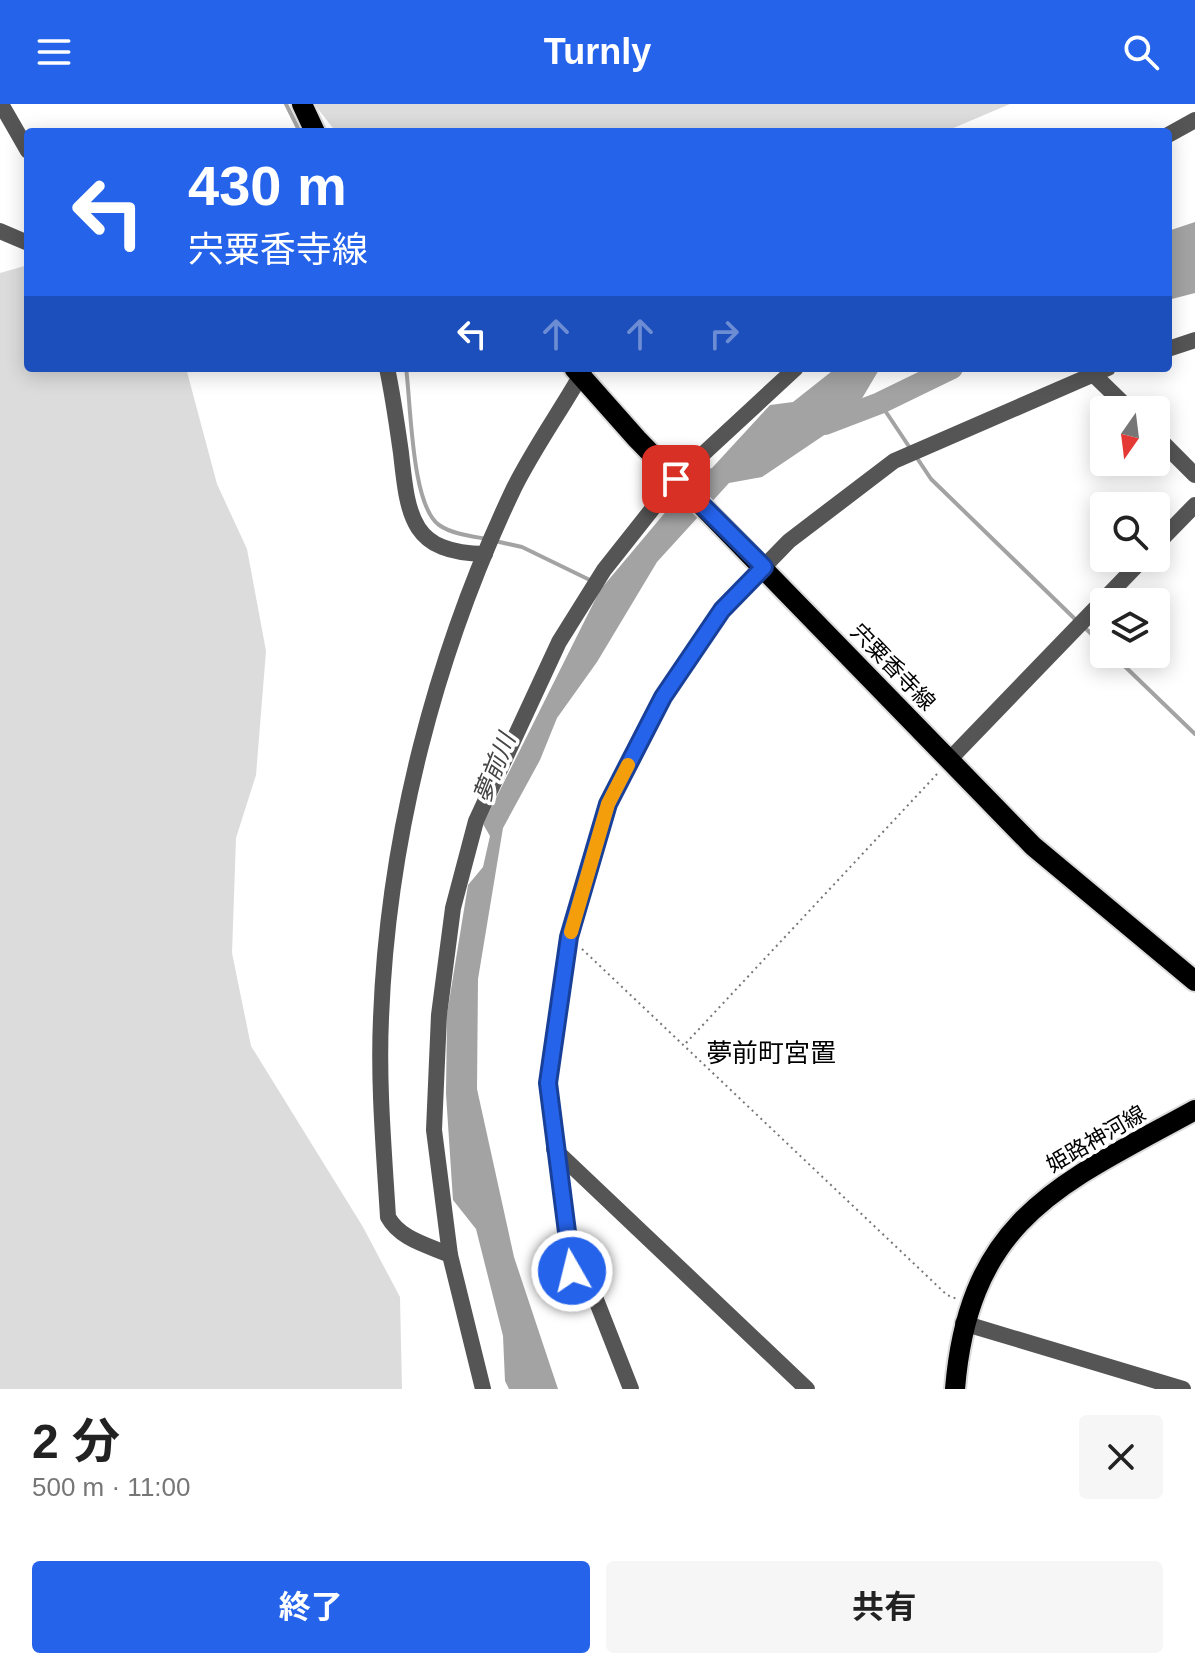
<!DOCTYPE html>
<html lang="ja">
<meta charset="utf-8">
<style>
body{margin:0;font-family:Arial,"Noto Sans JP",sans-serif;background:#f6f6f6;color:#222;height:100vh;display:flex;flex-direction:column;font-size:30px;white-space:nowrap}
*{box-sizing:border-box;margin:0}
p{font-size:26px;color:#767676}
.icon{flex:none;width:44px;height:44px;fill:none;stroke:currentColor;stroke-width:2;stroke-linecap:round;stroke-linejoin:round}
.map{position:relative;height:1285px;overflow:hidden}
.side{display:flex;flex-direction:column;background:#fff;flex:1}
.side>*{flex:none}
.banner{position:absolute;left:24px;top:24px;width:1148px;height:244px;border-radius:8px;box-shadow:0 4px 20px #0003;background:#2563eb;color:#fff;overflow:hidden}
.needle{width:52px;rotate:194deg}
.controls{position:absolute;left:1090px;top:292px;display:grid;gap:16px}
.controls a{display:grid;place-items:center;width:80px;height:80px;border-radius:8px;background:#fff;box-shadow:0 4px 20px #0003;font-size:40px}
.pin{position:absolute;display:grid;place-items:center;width:68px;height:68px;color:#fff;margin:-34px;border-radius:16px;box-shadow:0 4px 12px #0006}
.me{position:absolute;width:88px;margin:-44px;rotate:352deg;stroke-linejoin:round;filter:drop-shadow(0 0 6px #0008)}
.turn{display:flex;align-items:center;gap:28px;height:168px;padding:0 32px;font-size:36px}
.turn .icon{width:104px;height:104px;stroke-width:2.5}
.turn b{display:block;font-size:56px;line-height:68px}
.lanes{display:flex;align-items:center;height:76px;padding:0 32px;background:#0003;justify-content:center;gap:40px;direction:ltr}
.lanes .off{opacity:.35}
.round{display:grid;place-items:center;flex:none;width:84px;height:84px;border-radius:8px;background:#f6f6f6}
.summary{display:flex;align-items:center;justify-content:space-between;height:136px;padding:0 32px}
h1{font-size:48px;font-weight:700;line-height:60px}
.action{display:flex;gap:16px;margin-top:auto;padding:16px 32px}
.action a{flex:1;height:92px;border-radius:8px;background:#2563eb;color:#fff;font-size:32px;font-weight:700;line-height:92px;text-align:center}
.action a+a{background:#f6f6f6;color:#222}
header{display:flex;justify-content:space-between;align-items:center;height:104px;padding:0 32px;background:#2563eb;color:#fff;font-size:36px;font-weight:700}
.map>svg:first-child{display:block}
.green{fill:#dcdcdc}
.water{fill:#a3a3a3}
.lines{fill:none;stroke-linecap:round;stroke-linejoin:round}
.stream{stroke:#a3a3a3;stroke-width:4}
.river{stroke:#a3a3a3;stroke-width:22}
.major-casing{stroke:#dbdbdb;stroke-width:24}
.path{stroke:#777;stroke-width:2;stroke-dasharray:2 4;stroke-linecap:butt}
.minor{stroke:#555;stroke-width:16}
.major{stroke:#000;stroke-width:20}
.route-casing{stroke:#184099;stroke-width:20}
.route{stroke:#2563eb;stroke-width:14}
.slow{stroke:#f59e0b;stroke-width:14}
.labels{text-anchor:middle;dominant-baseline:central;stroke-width:7;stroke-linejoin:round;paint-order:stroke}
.street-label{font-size:22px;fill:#000;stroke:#fff}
.water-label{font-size:24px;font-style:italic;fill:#444;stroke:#fff}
.quarter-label{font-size:26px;fill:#000;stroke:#fff}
</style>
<header><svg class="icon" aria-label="menu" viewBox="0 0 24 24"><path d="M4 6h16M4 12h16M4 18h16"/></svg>Turnly<svg class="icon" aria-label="search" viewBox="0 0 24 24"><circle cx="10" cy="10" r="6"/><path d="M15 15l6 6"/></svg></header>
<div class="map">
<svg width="1195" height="1285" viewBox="0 0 1195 1285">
<rect width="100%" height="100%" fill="#fff"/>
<!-- green -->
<g class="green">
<polygon points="314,0 1010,0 944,28 336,28"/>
<polygon points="28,161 28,264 186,264 217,380 247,445 266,547 256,671 236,734 232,849 251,942 363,1123 400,1193 402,1285 0,1285 0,169"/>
</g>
<!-- water -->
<g class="water">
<polygon points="1195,118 1195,189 1168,196 1168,127"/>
<polygon points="836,264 880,264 851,313 762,373 729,379 657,458 597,558 557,614 540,656 503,724 478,875 477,985 514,1153 558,1285 509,1285 505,1277 503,1232 476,1125 453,1096 446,990 447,910 468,781 483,763 490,732 483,720 600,486 700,367 712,364 770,301 793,298"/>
</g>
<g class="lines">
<!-- stream -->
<g class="stream">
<polyline points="286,0 300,28"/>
<path d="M406,264C411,299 411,401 439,421C452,430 471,432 487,435"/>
<polyline points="880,299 910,344"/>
<polyline points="915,351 931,375 1076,516"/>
<polyline points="495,437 522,443 594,478"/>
<polyline points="1083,522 1104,542"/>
<polyline points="1112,550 1195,630"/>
</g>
<!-- river -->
<polyline class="river" points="825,320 880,299 952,264"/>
<!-- major casing -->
<g class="major-casing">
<g id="major">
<polyline points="302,0 315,28"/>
<polyline points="574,264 637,335 1033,742 1195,877"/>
<path d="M955,1285C969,1114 1060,1080 1195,1006"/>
</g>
</g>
<!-- path -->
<g class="path">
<polyline points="582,845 947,1191 957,1195"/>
<polyline points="686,939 938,669"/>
</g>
<!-- minor -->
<g class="minor">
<polyline points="1,0 28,47"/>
<polyline points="1168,31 1195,16"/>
<polyline points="0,127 28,139"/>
<polyline points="1168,245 1195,236"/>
<path d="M387,264C393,292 397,321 401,349C408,413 411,449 485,450"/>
<polyline points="1092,269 1130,306"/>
<polyline points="1156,332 1195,371"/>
<polyline points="1156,441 1195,401"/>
<polyline points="949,656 1144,454"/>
<polyline points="554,1045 807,1285"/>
<path d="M450,1151C427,1141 400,1135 388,1113C384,1047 378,980 381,914C388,732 436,548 514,384C535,342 562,305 585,264"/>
<polyline points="963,1219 1183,1285"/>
<polyline points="483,1285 450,1151 434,1026 439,911 453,804 476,717 559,538 604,466 676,375 796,264"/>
<polyline points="631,1285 593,1188 572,1167 548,979 569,833 608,700 663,593 722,506 789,437 894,357 1108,264"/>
</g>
<!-- major -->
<use href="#major" class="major"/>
</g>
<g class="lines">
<!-- route casing -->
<g class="route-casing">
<polyline id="route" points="572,1167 548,979 569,833 608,700 663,593 722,506 764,463 676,375"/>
</g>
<!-- route -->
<use href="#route" class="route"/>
<!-- slow -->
<polyline class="slow" points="571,828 608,700 628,661"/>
</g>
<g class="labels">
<!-- street labels -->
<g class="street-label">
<text transform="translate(893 563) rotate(46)">宍粟香寺線</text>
<text transform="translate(1096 1035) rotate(-30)">姫路神河線</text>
</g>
<!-- water labels -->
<g class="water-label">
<text transform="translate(494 664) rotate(-68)">夢前川</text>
</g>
<!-- quarter labels -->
<g class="quarter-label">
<text x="771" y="949">夢前町宮置</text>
</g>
</g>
</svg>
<div class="controls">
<a><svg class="needle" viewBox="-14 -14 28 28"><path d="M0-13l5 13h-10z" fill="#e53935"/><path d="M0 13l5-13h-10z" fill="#767676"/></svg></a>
<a><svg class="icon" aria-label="search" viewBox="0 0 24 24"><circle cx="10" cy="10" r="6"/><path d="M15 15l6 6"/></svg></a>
<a><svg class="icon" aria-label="layers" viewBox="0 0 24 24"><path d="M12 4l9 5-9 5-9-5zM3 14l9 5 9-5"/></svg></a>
</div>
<div class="pin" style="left:676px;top:375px;background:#d93025"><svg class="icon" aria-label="arrive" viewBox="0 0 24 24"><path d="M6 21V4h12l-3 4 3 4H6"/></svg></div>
<svg class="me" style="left:572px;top:1167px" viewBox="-20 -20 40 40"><circle r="17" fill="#2563eb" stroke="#fff" stroke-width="3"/><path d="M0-11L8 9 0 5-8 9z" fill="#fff"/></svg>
<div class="banner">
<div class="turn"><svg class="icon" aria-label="left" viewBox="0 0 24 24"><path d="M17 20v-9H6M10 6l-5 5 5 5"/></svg><div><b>430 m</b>宍粟香寺線</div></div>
<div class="lanes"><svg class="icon" aria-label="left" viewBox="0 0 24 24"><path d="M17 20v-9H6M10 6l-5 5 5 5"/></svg><svg class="icon off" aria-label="ahead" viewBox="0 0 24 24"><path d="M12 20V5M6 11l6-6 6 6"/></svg><svg class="icon off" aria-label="ahead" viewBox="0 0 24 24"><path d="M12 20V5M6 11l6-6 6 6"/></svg><svg class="icon off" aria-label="right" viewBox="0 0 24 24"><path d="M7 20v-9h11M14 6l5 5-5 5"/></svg></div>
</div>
</div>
<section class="side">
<div class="summary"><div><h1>2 分</h1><p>500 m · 11:00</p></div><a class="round"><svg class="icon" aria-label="close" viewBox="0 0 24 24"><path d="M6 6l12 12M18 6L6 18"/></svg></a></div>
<div class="action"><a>終了</a><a>共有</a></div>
</section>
